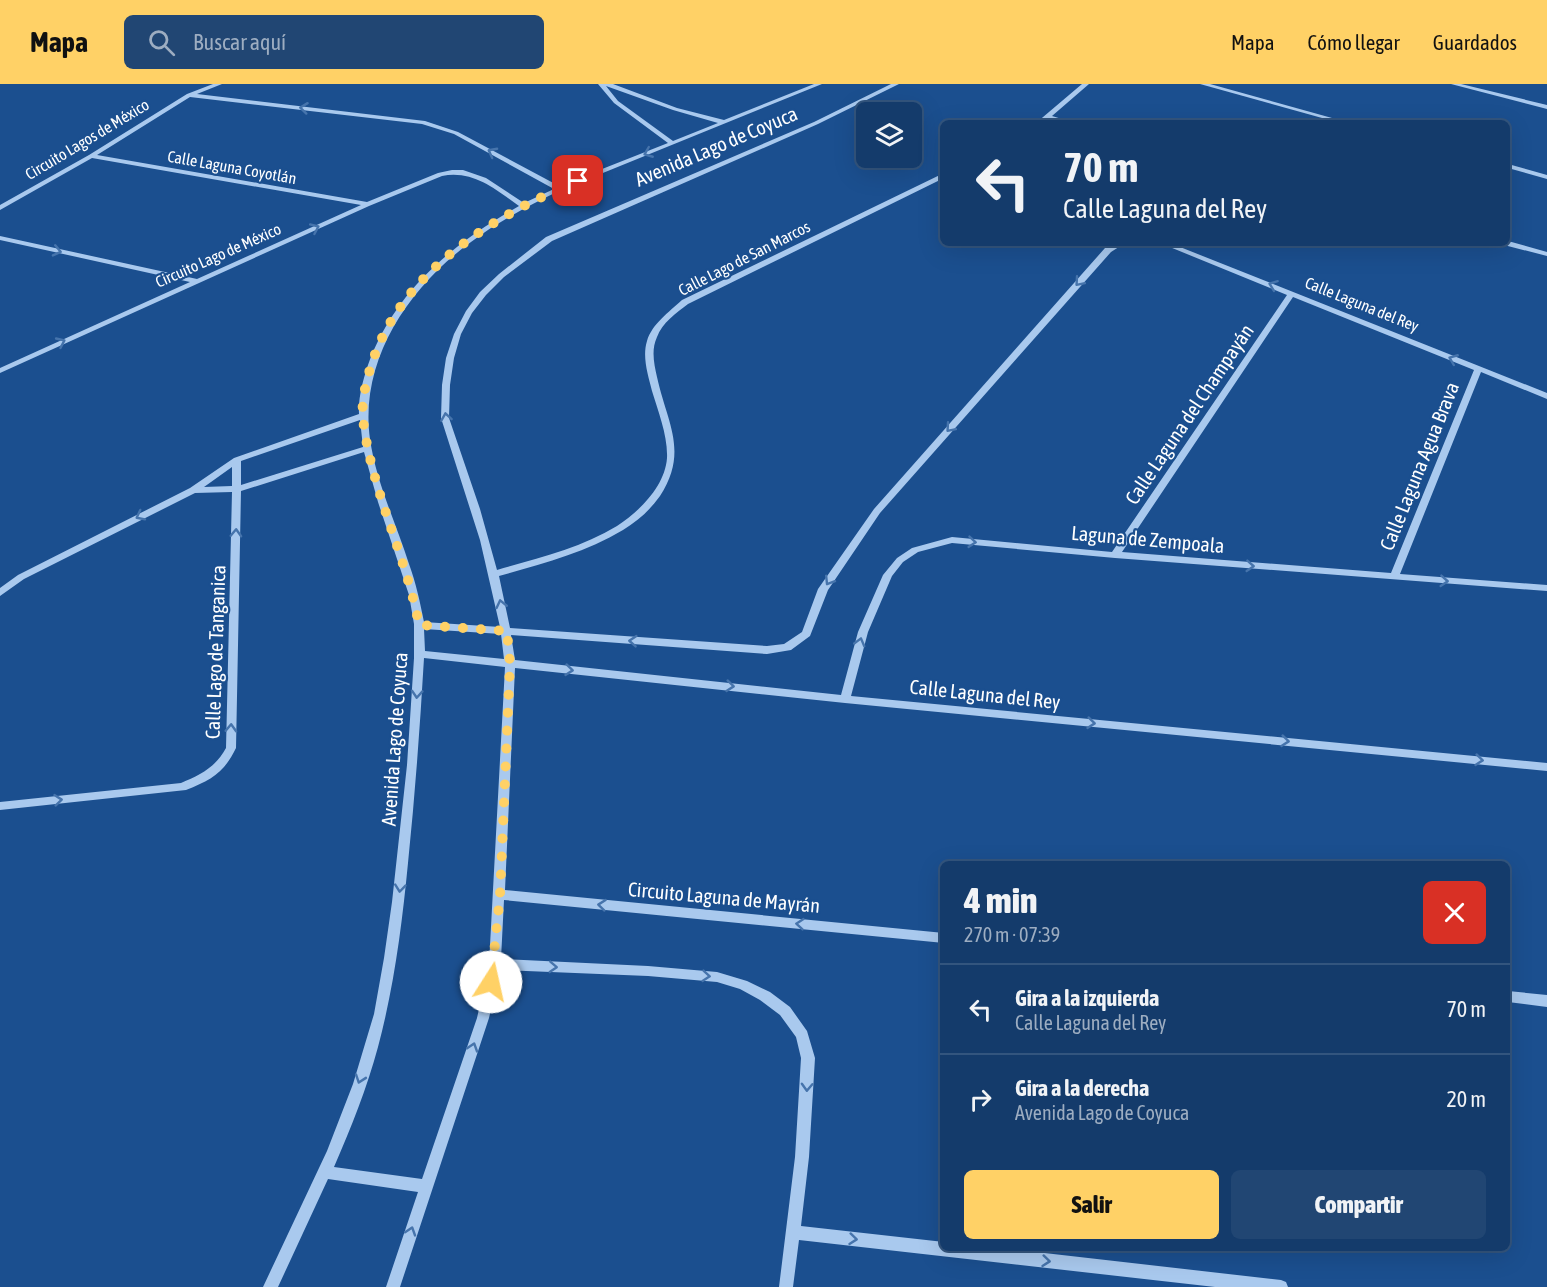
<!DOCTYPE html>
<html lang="es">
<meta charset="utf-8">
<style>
body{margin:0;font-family:"Asap Condensed",sans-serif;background:#214673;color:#f1f3f6;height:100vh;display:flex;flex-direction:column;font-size:22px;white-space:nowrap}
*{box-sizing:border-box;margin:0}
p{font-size:20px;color:#9dadc1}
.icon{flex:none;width:33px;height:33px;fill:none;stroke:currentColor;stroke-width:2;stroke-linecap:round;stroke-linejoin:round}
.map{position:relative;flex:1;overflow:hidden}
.panel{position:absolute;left:940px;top:777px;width:570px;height:390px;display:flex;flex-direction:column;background:#143b6b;border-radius:9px;box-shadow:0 6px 24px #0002,0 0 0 2px #33557e}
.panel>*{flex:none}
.guide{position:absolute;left:940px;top:36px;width:570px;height:126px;border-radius:9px;box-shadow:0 6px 24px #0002,0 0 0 2px #33557e;background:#143b6b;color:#f1f3f6;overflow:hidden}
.tools{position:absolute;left:856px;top:18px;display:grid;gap:12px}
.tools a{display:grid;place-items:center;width:66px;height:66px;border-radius:9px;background:#143b6b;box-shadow:0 6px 24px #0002,0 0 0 2px #33557e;font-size:30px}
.pin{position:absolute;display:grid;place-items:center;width:51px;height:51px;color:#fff;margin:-26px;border-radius:12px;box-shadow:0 3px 9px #0006}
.me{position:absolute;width:66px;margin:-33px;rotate:10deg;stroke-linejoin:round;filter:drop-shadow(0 0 4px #0008)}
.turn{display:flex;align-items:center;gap:21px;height:126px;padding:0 24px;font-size:27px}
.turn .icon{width:78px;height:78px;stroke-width:2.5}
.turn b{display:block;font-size:42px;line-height:51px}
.round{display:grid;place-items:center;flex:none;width:63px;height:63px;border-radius:9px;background:#214673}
.head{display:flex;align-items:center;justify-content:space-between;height:102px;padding:0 24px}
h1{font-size:36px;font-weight:800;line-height:45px}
.action{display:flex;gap:12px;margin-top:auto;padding:12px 24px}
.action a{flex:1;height:69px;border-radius:9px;background:#ffd166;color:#111;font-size:24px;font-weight:800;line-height:69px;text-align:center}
.action a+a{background:#214673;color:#f1f3f6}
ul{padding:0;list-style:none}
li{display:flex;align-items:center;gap:18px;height:90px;padding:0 24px;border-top:2px solid #33557e}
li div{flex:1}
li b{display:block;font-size:22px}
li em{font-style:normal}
header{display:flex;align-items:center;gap:36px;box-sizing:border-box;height:84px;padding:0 30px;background:#ffd166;color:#111}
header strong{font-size:28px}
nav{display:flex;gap:33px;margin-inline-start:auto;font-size:21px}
.search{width:420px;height:54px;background:#214673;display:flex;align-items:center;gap:15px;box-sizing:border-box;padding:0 21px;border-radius:9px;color:#9dadc1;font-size:22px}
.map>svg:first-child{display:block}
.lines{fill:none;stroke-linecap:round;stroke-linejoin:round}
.minor{fill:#a9c9ee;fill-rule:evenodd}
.oneway{stroke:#4674ac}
.route{stroke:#ffd166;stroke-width:10;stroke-dasharray:0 18}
.labels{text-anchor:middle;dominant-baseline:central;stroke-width:4.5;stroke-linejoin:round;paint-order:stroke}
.far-street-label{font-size:16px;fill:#fff;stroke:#1b4f8f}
.street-label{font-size:20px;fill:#fff;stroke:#1b4f8f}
</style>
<header>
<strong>Mapa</strong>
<div class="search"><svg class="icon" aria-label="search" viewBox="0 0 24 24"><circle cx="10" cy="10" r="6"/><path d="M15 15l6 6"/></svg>Buscar aquí</div>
<nav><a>Mapa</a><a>Cómo llegar</a><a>Guardados</a></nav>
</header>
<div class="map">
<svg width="1547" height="1203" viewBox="0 0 1547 1203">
<rect width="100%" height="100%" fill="#1b4f8f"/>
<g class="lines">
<!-- minor -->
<g class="minor">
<path d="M213,0H222L197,10L425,37L458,48L559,102L668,59L614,19L598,0H613L677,24L724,36L814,0H822L561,106C530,121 499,137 471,158C409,203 359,276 370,355C376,398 396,439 409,480C416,499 420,518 424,538L500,543L480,456L441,334L442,301L446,274L454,250L466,227L480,208L499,190L546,153L814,38L891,0H899L818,40L552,157L504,193L486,211L472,229L461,250L454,274L450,301L449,334L480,425L497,486C538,474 581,464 617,442C640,427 665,402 667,374C668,352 658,327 652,307C648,291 642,273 647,257C652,240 669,228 682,216L944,89V94L688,220C676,229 662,239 657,253C651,266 654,280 657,293C667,339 689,367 660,412C650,426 638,437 623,446C585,469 541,480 499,492L510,544L767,562L784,560L802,548L818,505L874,425L1105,164L1116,159H1125L1111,168L880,429L828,506L810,552L791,566L767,570L511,551L515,576L841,611L858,548L883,491L897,474L912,464L952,453L1112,468L1287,211L1160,159H1170L1547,309V315L1481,288L1400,490L1547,501V507L1115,474L952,459L918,468L903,478L892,492L868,548L851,612L1547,679V687L845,619L515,584L505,806L944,849V859L504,816L501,875L648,882L717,888L747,897L770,908L790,923L807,947L815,974L809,1073L801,1142L944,1158V1164H1000L1281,1196L1286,1198L1288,1203H1215L799,1156L793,1203H779L795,1073L801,974L796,953L780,931L760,916L740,905L717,898L648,892L500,886L489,934L400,1203H386L418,1108L328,1095L278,1203H263L327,1067L353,1000L374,930L384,874L392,818L407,681L414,574V540L409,511L378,418L364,368L241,407L236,664C224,689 211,696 186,706L0,726V718L181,699C200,691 216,683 226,664L232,408L195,409L24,495L0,512V504L18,491L190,404L234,374L359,330C358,314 363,296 368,281C394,208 453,159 519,122C495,105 473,86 442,92L369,122L0,289V284L190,198L0,156V152L197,195L361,121L92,74L0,126V121L89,71L187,10ZM606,2L673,26L718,39L673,57L618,17ZM190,13L422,40L454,50L554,105L524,119L486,94L463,86H452L438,89L367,118L97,71ZM1293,213L1474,286L1391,489L1122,468ZM360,336L363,363L241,401V377ZM232,383V402L204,403ZM424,545L501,550L504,575L425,567ZM424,574L505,583L489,880L477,934L422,1095L334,1083C351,1044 367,1004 378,963C394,903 402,841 408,779C415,711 420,643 424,574Z"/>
<polygon points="1082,0 1089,0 1052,32 1075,39 1065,39 1048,34 1043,39 1036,39"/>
<polygon points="1200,0 1210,0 1350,39 1340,39"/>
<polygon points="1451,0 1461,0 1547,21 1547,25"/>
<polygon points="1508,80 1547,91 1547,95 1508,84"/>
<polygon points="1508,157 1547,168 1547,172 1504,161 1503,159 1508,159"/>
<polygon points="1508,907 1547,911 1547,923 1508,918"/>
</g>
</g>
<!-- one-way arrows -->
<defs><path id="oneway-chevron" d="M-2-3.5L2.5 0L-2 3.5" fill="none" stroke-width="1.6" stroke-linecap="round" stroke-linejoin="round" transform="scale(1.5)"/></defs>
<g class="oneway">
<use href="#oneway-chevron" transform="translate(304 24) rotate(-173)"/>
<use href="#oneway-chevron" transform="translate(492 68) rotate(-152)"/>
<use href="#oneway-chevron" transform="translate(648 69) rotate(158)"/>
<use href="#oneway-chevron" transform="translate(315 144) rotate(-24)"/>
<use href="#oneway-chevron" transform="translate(57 167) rotate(13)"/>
<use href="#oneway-chevron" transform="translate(1079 198) rotate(131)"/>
<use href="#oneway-chevron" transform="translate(1273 201) rotate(-159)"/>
<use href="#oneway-chevron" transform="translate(61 258) rotate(-25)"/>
<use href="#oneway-chevron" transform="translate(1453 275) rotate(-158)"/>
<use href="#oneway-chevron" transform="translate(446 333) rotate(-99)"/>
<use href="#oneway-chevron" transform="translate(950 344) rotate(131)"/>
<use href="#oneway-chevron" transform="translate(140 432) rotate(153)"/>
<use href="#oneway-chevron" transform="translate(236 449) rotate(-88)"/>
<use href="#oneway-chevron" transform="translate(972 458) rotate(5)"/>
<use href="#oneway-chevron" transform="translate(1250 482) rotate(4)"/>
<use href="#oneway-chevron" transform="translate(829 497) rotate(122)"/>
<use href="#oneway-chevron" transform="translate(1444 497) rotate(4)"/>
<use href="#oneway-chevron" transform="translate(501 520) rotate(-103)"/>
<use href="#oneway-chevron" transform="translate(633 557) rotate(-176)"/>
<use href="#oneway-chevron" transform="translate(860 558) rotate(-75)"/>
<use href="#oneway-chevron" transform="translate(569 586) rotate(6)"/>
<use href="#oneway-chevron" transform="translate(730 602) rotate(6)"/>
<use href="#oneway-chevron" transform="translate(417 610) rotate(94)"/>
<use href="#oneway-chevron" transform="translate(1091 639) rotate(6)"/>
<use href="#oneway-chevron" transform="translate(231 644) rotate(-88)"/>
<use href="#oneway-chevron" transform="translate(1285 657) rotate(6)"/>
<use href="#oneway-chevron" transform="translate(1479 676) rotate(6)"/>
<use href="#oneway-chevron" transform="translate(58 716) rotate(-6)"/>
<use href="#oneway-chevron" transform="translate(400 804) rotate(96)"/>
<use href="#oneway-chevron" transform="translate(602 821) rotate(-174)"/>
<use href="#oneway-chevron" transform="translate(800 840) rotate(-175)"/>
<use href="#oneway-chevron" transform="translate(553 883) rotate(3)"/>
<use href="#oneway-chevron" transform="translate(706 892) rotate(5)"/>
<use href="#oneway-chevron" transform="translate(473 963) rotate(-72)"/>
<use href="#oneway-chevron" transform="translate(360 995) rotate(109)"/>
<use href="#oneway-chevron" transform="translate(807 1003) rotate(92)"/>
<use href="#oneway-chevron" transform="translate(411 1147) rotate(-72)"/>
<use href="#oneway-chevron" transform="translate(853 1155) rotate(6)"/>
<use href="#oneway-chevron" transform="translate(1046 1177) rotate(6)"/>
</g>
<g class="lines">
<!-- route -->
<path class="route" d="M491,898L500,811L510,580L507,547L419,541C406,471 371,406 363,335C361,318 366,298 371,282C400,188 493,132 578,97"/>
</g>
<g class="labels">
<!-- far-street labels -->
<g class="far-street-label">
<text transform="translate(87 55) rotate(-31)">Circuito Lagos de México</text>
<text transform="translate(232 83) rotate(10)">Calle Laguna Coyotlán</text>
<text transform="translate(218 171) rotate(-24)">Circuito Lago de México</text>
<text transform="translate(744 174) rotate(-27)">Calle Lago de San Marcos</text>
<text transform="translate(1362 220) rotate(22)">Calle Laguna del Rey</text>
</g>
<!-- street labels -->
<g class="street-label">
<text transform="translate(716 62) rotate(-23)">Avenida Lago de Coyuca</text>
<text transform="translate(1189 330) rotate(-56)">Calle Laguna del Champayán</text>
<text transform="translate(1419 382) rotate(-68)">Calle Laguna Agua Brava</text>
<text transform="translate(1148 455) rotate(5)">Laguna de Zempoala</text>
<text transform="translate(215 568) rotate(-88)">Calle Lago de Tanganica</text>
<text transform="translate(985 610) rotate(6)">Calle Laguna del Rey</text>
<text transform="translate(394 655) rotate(-86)">Avenida Lago de Coyuca</text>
<text transform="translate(724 813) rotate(5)">Circuito Laguna de Mayrán</text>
</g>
</g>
</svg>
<div class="tools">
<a><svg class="icon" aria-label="layers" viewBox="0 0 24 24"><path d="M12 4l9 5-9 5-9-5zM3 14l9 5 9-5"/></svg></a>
</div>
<div class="pin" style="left:578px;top:97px;background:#d93025"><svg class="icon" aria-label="arrive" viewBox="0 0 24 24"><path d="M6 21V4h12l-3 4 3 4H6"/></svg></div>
<svg class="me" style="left:491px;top:898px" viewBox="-20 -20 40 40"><circle r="19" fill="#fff"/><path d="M0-13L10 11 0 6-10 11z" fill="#ffd166"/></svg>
<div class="guide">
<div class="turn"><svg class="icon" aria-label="left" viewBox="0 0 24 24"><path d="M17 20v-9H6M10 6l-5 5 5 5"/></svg><div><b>70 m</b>Calle Laguna del Rey</div></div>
</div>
<section class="panel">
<div class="head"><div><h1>4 min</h1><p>270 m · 07:39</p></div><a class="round" style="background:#d93025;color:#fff"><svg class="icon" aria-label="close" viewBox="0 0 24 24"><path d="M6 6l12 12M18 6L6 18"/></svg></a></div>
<ul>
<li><svg class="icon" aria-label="left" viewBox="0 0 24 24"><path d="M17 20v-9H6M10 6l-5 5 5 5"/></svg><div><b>Gira a la izquierda</b><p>Calle Laguna del Rey</p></div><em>70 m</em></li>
<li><svg class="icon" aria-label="right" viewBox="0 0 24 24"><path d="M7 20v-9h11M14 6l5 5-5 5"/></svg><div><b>Gira a la derecha</b><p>Avenida Lago de Coyuca</p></div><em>20 m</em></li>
</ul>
<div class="action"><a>Salir</a><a>Compartir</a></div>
</section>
</div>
